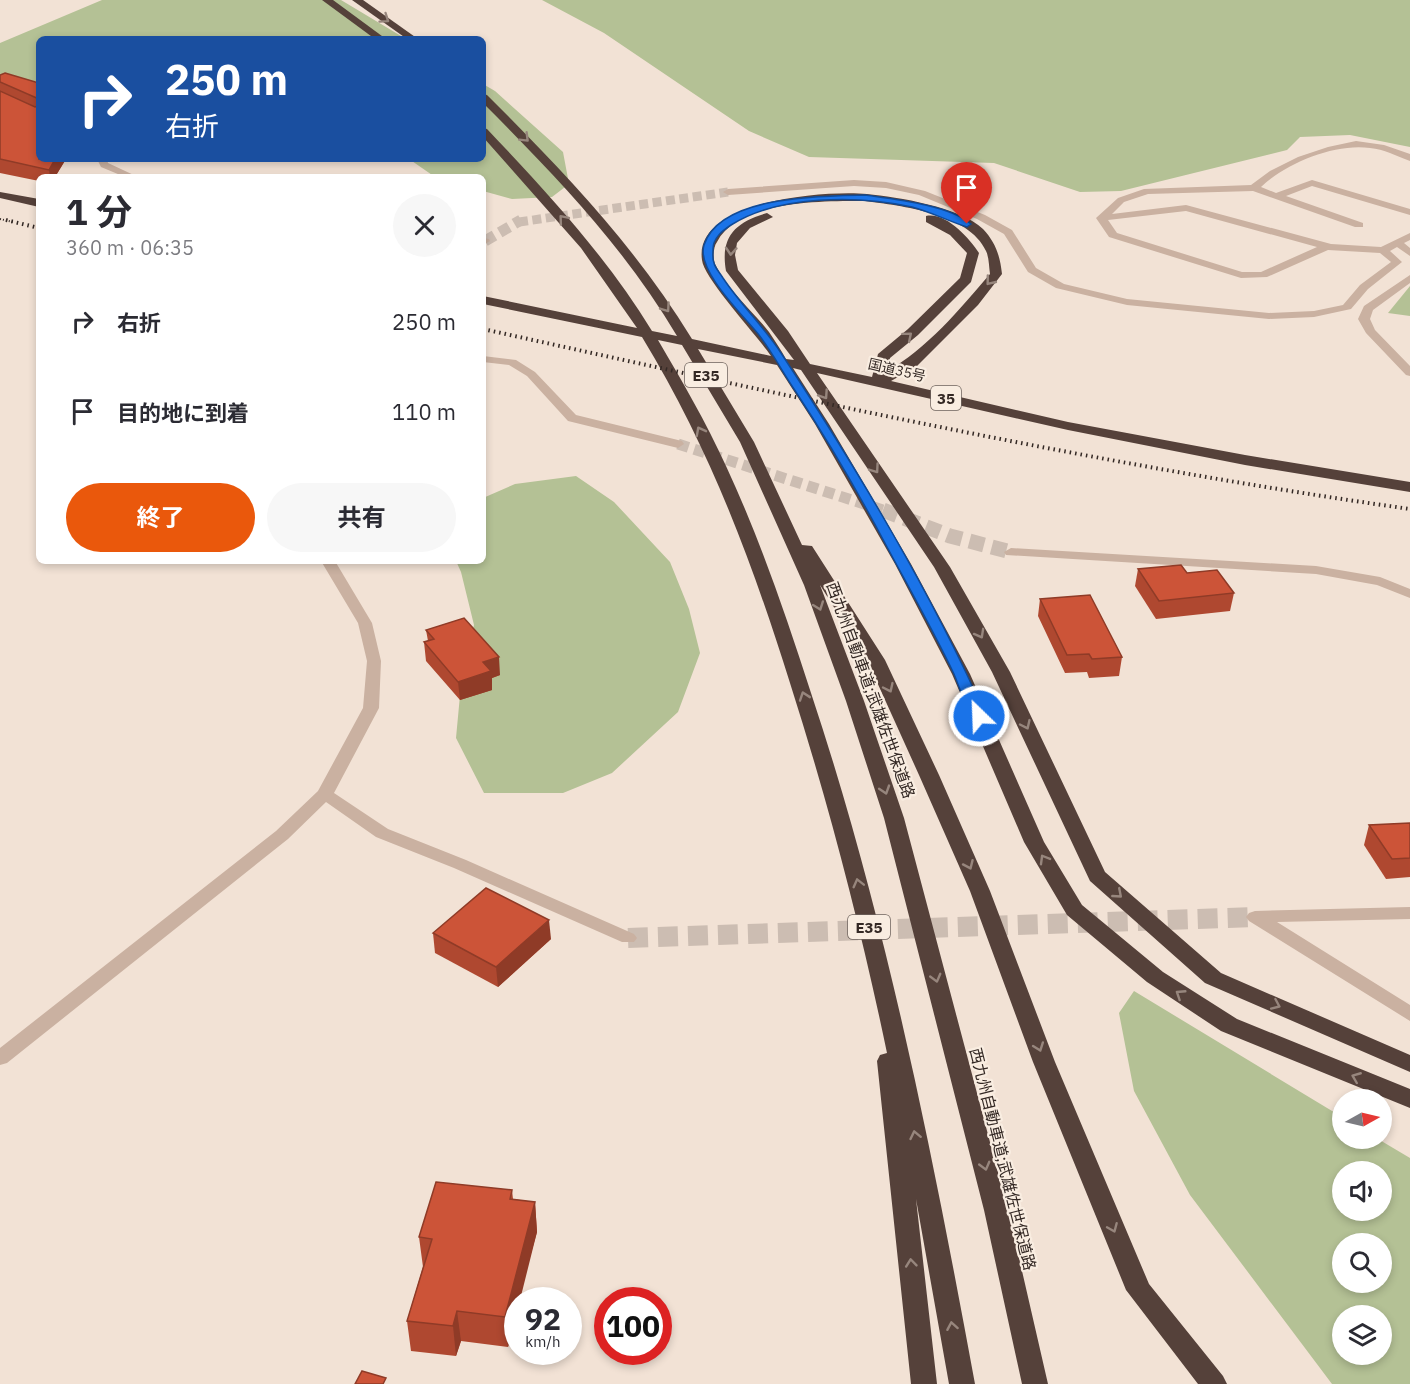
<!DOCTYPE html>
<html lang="ja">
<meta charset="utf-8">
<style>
body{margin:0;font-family:"IBM Plex Sans","Noto Sans JP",sans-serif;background:#f7f7f7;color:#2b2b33;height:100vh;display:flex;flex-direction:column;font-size:22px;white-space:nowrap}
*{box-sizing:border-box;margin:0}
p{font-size:20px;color:#7c7c81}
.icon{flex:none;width:33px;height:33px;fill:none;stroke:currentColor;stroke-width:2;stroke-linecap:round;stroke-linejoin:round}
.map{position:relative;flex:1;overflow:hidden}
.details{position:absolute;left:36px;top:174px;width:450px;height:390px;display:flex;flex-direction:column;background:#fff;border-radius:9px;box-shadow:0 3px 9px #0003}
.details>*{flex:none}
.banner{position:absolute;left:36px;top:36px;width:450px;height:126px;border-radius:9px;box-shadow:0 3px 9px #0003;background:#1a4fa0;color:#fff;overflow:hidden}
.needle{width:39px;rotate:82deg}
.controls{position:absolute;left:1332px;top:1089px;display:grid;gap:12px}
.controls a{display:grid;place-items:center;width:60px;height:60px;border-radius:50%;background:#fff;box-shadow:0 3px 9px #0003;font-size:30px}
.speed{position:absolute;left:504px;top:1287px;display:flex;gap:12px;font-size:30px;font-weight:700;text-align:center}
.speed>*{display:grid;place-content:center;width:78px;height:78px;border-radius:50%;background:#fff;box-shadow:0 3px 9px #0003;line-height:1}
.speed small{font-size:15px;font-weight:400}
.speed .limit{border:9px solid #d22;background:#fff;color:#111}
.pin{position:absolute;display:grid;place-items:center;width:51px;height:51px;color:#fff;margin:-62px -26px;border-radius:50% 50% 50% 0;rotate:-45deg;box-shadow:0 0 6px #0007}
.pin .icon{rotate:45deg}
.me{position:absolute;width:66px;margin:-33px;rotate:336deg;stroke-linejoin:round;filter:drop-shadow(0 0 4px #0008)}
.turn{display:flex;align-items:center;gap:21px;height:126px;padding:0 30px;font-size:27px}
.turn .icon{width:78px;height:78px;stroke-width:2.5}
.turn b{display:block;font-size:42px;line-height:51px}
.round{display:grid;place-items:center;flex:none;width:63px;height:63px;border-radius:32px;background:#f7f7f7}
.overview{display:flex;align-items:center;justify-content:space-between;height:102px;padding:0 30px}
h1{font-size:36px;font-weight:700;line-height:45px}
.button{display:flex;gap:12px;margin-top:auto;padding:12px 30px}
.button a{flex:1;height:69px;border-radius:36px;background:#ea580c;color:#fff;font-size:24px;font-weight:700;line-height:69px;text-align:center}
.button a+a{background:#f7f7f7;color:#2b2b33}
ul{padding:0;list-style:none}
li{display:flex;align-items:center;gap:18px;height:90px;padding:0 30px}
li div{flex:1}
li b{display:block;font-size:22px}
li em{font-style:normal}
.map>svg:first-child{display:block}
.green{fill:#b4c195;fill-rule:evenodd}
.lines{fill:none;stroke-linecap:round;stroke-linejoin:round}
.minor-tunnel-far3{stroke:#ccbdb2;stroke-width:9;stroke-dasharray:9 4.5;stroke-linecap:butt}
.minor-tunnel-far2{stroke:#ccbdb2;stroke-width:11;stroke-dasharray:11 6;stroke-linecap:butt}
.minor-tunnel-far1{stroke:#ccbdb2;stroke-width:15;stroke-dasharray:15 8;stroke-linecap:butt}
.minor-tunnel{stroke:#ccbdb2;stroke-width:20;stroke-dasharray:20 10;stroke-linecap:butt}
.minor{fill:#cab1a1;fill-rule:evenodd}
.highway{fill:#55413a;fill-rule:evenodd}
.rail-far1{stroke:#332824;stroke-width:2;stroke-dasharray:1 2;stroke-linecap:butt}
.rail{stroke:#332824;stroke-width:4;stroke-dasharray:1.5 4;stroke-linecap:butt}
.wall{fill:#af4830}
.shaded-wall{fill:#8f3b27}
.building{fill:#cc5438;stroke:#8f3b27;stroke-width:1.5}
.oneway{stroke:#97867d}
.route{fill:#1a73e8;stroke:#114b97;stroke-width:1.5}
.labels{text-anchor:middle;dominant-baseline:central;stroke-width:4.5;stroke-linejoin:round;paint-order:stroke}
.far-street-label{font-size:14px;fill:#332824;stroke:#f9ede1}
.shield{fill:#f9ede1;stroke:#6e635d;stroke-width:1.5}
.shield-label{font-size:15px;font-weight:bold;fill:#332824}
.street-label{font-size:16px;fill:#332824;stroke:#f9ede1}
</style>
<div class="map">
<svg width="1410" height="1384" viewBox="0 0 1410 1384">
<rect width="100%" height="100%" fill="#f2e2d5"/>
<!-- green -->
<g class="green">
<polygon points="102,0 341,0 406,39 39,39 39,81 26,82 0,78 0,43"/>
<polygon points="542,0 1410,0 1410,147 1350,135 1300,137 1287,150 1121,191 1080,192 994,163 809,157 749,131 604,33"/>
<polygon points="483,84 495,91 563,152 569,184 552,197 512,199 483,191 483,177 435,177 409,159 483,159"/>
<polygon points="1410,286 1410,316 1388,313"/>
<polygon points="576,476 614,502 670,562 689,609 700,653 678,712 612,773 563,793 484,793 456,738 462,674 474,625 461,572 456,561 483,561 483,498 515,484"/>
<path d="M1134,991L1342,1117V1138L1378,1139L1410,1158V1384H1332L1190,1195L1134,1091L1119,1013ZM1342,1172H1382V1210H1342ZM1342,1244H1382V1282H1342ZM1342,1316H1382V1354H1342Z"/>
</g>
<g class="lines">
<!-- minor-tunnel-far3 -->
<polyline class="minor-tunnel-far3" points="519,222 728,192"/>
<!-- minor-tunnel-far2 -->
<g class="minor-tunnel-far2">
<polyline points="485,241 521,220"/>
<polyline points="678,444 886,511"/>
</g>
<!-- minor-tunnel-far1 -->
<polyline class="minor-tunnel-far1" points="883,510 950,536 1011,552"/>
<!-- minor-tunnel -->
<polyline class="minor-tunnel" points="628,938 1255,917"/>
<!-- minor -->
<g class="minor">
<path d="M1356,141L1384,145L1410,154V161C1396,156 1384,149 1370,148C1335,143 1286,163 1261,187L1276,193L1312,180L1410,209V215L1312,186L1286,196L1363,223V227H1355L1253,191L1148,194L1124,202L1112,214L1186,205L1331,244L1381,247L1410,233V240L1404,243L1410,248V256L1397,247L1390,251L1402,262L1368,289L1351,309L1314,317L1269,319L1127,305L1056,288L1028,272L1004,234L977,219L919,195L886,188L854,186L728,195L723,192L728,189L854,180L886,182L925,191L985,215L1012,230L1036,268L1064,284L1127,299L1269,313L1314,311L1343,305L1360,285L1391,262L1380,253L1328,250L1267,277L1241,278L1109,237L1096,218L1118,198L1144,189L1251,185L1270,171L1298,157L1328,147ZM1186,211L1317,247L1261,272H1242L1117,233L1108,220Z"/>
<polygon points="97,159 107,159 108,163 138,177 125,177 101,167"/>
<polygon points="483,238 489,239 490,241 483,245"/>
<polygon points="1410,275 1410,283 1373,310 1370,319 1375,330 1410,366 1410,376 1406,375 1366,333 1358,319 1364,306"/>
<polygon points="483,356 516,360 535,372 576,415 682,441 684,444 678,448 568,421 527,376 509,365 483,362"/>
<polygon points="1011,548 1316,566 1380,577 1410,589 1410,598 1377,585 1316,574 1006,555 1004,552"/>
<polygon points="321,561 335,561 372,623 381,661 379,708 334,793 388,829 466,860 634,934 637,938 634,942 622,942 454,868 376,837 326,802 288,839 7,1063 0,1065 0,1048 276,831 318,791 363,708 367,661 358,623"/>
<polygon points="1410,907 1410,919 1277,922 1410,1005 1410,1021 1249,921 1246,917 1249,913 1255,911"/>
</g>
<!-- highway -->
<g class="highway">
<polygon points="322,0 333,0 386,39 375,39"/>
<polygon points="352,0 363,0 418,39 407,39"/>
<path d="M483,94L487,95C563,171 636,247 692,339L771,356C757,335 704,279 702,260C693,200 827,190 867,194C898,197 960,207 983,229C996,243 1000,256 1002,274L978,305L917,366L891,381L1068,422L1245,455L1410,482V492L1245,465L1068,430L817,373L950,567L1010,672L1105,872L1221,973L1410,1055V1072L1205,983L1090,881L992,672L934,567L801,370L793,368L829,424L911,564L970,674L1044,842L1082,905L1163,972L1237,1019L1410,1089V1108L1221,1031L1147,982L1067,915L1024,842L952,674L895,564L815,424L777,365L698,349L754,442L802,545L812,546L885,660L939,775L990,891L1055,1062L1149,1284L1223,1376L1227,1384H1198L1126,1290L1033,1062L970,891L919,775L867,660L820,585L864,701L904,818L1008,1210L1048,1384H1022L984,1210L884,818L846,701L804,585L740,442L682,345L658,340C682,381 706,422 726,466C760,539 786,616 811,693C886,918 932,1151 975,1384H949L916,1199L937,1384H911L877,1061L880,1055L887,1053C861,928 829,805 790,683C751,559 710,449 642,337L483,304V296L637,328L581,248L483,137V128L487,129C547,192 606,256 652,331L677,336C625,248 555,175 483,103ZM865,201C901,206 969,213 986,251C989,257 989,267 990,274C960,309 927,349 887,371L890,358L918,335L971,282L979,253C969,238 946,212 926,216V222L950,235L967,253L960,278L908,329L878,354L872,377L810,364L788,331L738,270L735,255L737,243L750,228L773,217L767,213C735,222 720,237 726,271L794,360L786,359C781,350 775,341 769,332C752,310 727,290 715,264C713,258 713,247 717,242C739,200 823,201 865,201Z"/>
<polygon points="0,192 39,199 39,207 0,198"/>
</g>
<!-- rail-far1 -->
<polyline class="rail-far1" points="0,219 13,222"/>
<!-- rail -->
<g class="rail">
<polyline points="6,220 39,228"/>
<path d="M483,329C791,397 1098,465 1410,509"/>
</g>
</g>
<!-- wall -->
<g class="wall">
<polygon points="0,75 39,83 39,159 66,159 55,177 39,177 39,181 0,173"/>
<polygon points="1138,569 1187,573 1234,593 1230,611 1156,619 1135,586"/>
<polygon points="1040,599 1122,657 1119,676 1089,678 1087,672 1065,673 1038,616"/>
<polygon points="426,630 500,675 492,678 492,690 460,700 426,661 424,642 428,641"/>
<polygon points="1410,823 1410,877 1386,879 1364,845 1369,825"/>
<polygon points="433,933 551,939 498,987 435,953"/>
<polygon points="512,1190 513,1199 535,1202 537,1232 518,1300 518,1310 508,1347 461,1341 456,1356 411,1351 407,1321 423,1267 419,1237"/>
</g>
<!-- shaded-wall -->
<g class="shaded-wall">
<polygon points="55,159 66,159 55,177 50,177 49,170"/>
<polygon points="499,657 500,675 492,678 492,690 460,700 458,682 483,662"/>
<polygon points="549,920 551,939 498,987 496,967"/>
<polygon points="535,1202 537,1232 520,1300 518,1300 518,1310 508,1347 505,1317"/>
<polygon points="457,1311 461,1341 456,1356 453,1326"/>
</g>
<!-- building -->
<g class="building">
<polygon points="5,73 39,83 39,159 55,159 49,170 0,159 0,91 35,107 38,106 39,99 0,82 0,75"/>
<polygon points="1181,565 1187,573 1217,570 1234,593 1159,601 1138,569"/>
<polygon points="1090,595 1122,657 1092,659 1089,654 1067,655 1040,599"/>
<polygon points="464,618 499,657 483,662 491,671 458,682 424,642 434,639 426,630"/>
<polygon points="1410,823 1410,858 1392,859 1369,825"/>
<polygon points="486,888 549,920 496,967 433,933"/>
<polygon points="436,1182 512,1190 510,1199 535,1202 505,1317 457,1311 453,1326 407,1321 432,1239 419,1237"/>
<polygon points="362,1371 386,1378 383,1384 355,1384"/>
</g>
<!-- one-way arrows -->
<defs><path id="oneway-chevron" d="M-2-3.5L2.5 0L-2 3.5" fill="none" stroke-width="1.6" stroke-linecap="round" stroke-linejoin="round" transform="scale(1.5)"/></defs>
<g class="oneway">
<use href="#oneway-chevron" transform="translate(385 19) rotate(35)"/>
<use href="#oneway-chevron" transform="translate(525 138) rotate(45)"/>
<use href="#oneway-chevron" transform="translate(563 219) rotate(-130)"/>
<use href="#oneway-chevron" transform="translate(731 251) rotate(94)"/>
<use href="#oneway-chevron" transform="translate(990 281) rotate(129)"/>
<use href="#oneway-chevron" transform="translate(666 308) rotate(55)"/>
<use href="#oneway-chevron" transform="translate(908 336) rotate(-40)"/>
<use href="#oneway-chevron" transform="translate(824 395) rotate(56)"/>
<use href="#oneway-chevron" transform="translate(700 431) rotate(-118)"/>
<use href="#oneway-chevron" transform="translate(875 469) rotate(55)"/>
<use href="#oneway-chevron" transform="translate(819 606) rotate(70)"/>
<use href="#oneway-chevron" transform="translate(980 634) rotate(61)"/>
<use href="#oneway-chevron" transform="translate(889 688) rotate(65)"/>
<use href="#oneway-chevron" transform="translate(804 696) rotate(-109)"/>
<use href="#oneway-chevron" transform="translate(1026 725) rotate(65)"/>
<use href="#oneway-chevron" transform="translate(885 790) rotate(72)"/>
<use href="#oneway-chevron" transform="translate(1044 859) rotate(-120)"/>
<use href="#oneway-chevron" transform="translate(969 865) rotate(66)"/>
<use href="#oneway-chevron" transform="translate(858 883) rotate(-104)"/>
<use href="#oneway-chevron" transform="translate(1118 894) rotate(41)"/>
<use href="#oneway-chevron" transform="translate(936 978) rotate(75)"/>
<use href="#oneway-chevron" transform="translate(1180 994) rotate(-147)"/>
<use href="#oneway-chevron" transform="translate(1276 1005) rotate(24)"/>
<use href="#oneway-chevron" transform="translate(1039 1047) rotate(70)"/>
<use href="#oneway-chevron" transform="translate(1356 1077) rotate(-158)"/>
<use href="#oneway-chevron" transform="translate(915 1135) rotate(-102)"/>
<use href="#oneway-chevron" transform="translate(985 1166) rotate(75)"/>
<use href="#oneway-chevron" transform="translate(1113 1228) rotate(67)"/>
<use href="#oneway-chevron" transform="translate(911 1263) rotate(-96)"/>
<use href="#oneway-chevron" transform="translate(952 1326) rotate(-100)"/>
</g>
<!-- route -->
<path class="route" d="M865,195C893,199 950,205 971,224L967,227C948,221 931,212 912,207C858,195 778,195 731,225C722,231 713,238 713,249C713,253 712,259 714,263C715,268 720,273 723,278C741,305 764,327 781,353C857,469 930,590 986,716L979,720C968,718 959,685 954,674C933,630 909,588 886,545C858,492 827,439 794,389C782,371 772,352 759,335C744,316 696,271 704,245C720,195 823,196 865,195Z"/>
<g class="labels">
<!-- far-street labels -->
<g class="far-street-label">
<text transform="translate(897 370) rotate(13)">国道35号</text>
</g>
<!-- shield labels -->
<g class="shield">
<rect x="685" y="363" width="42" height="24" rx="4.5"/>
<rect x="931" y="386" width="30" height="24" rx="4.5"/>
<rect x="848" y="915" width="42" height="24" rx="4.5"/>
</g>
<g class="shield-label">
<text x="706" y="375">E35</text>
<text x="946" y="398">35</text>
<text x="869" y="927">E35</text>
</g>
<!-- street labels -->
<g class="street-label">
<text transform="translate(871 690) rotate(70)">西九州自動車道;武雄佐世保道路</text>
<text transform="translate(1003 1159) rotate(76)">西九州自動車道;武雄佐世保道路</text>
</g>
</g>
</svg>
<div class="controls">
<a><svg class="needle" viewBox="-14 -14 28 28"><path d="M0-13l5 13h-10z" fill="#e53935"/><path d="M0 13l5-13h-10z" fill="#7c7c81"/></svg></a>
<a><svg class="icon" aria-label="sound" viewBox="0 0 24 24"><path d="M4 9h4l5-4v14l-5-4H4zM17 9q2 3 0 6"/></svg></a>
<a><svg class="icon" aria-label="search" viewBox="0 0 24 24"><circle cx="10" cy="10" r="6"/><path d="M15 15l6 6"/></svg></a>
<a><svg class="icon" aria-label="layers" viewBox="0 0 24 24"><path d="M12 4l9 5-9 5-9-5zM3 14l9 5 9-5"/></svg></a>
</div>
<div class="speed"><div>92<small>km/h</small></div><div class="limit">100</div></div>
<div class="pin" style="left:967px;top:224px;background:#d93025"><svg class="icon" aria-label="arrive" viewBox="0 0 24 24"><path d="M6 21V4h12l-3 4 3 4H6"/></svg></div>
<svg class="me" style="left:979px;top:716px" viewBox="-20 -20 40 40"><circle r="17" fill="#1a73e8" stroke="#fff" stroke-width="3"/><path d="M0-11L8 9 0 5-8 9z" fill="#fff"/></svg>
<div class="banner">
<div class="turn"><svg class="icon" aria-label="right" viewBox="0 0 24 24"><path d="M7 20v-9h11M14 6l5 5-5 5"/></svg><div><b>250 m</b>右折</div></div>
</div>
<section class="details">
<div class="overview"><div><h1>1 分</h1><p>360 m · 06:35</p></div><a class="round"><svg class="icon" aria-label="close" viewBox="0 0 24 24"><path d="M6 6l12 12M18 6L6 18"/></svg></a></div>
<ul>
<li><svg class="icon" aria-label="right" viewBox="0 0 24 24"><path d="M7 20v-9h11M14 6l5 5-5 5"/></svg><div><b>右折</b></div><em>250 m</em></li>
<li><svg class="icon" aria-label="arrive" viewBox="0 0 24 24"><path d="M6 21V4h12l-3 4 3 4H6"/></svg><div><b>目的地に到着</b></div><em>110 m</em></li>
</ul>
<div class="button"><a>終了</a><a>共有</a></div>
</section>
</div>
